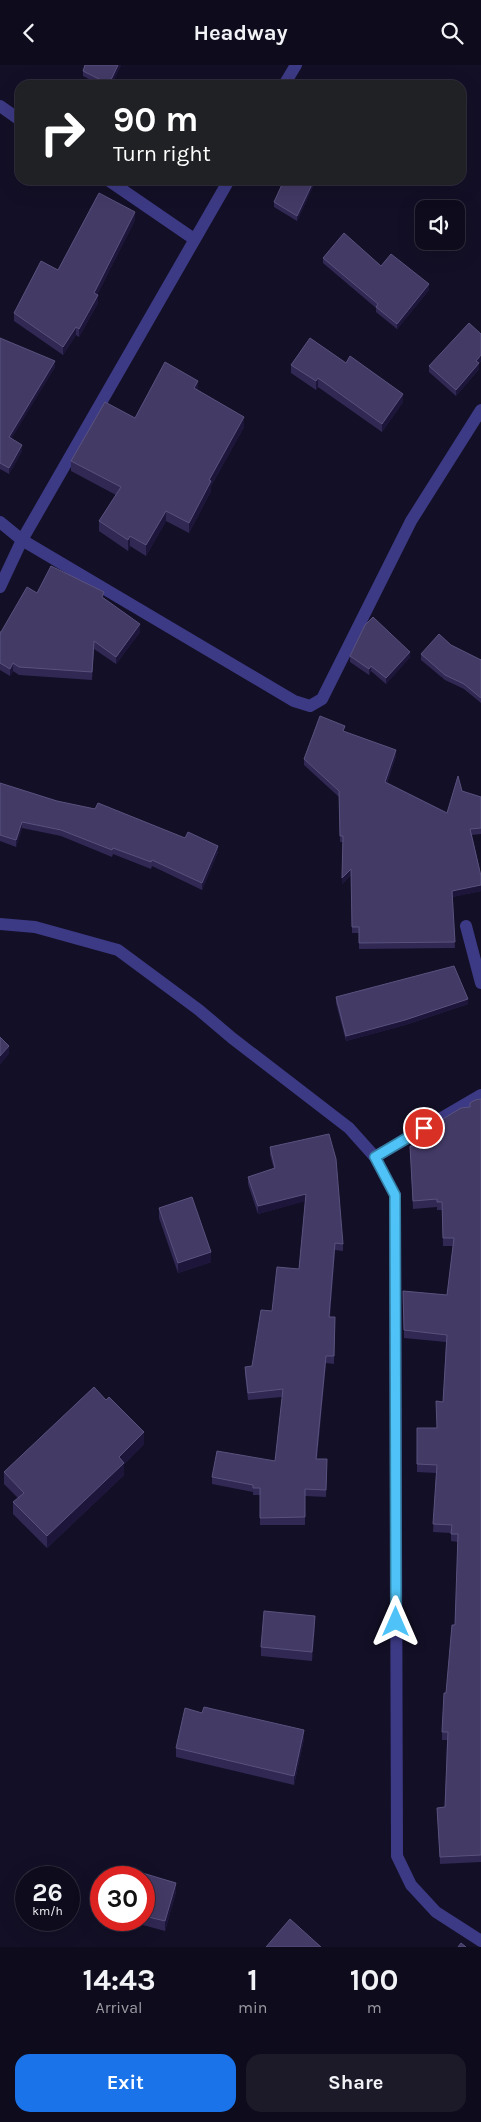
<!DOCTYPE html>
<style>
body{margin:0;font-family:Karla,sans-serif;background:#1c1929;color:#f1f3f6;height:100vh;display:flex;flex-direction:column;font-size:19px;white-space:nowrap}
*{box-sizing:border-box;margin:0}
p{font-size:16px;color:#9b9ba3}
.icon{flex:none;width:28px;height:28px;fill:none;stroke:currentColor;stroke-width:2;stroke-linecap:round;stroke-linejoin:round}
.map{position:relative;height:1882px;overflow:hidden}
.drawer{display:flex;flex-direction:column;background:#0e0b1c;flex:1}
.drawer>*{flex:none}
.hud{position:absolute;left:15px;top:15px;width:451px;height:105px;border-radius:15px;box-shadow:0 5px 20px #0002,0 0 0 1px #2e2b3b;background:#202124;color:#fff;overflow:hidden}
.fabs{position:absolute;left:415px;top:135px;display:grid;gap:10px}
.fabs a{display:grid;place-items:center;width:50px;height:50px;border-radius:10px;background:#0e0b1c;box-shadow:0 5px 20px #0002,0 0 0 1px #2e2b3b;font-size:25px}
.speed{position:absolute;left:15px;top:1801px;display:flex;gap:10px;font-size:25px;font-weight:700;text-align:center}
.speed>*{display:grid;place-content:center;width:65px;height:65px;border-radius:50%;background:#0e0b1c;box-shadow:0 5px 20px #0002,0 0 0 1px #2e2b3b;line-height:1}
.speed small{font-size:12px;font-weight:400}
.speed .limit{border:8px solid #d22;background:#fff;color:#111}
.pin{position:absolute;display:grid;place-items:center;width:42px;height:42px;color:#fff;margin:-21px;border:2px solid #fff;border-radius:50%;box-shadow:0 1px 5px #0007}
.me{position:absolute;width:55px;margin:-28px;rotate:0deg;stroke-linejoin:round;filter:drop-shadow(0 0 4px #0008)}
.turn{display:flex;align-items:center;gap:18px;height:105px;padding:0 15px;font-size:22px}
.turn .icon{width:65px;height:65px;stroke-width:2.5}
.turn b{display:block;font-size:35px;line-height:42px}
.eta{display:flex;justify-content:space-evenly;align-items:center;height:85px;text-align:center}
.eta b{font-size:30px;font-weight:700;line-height:35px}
.cta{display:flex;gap:10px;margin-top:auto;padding:10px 15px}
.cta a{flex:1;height:58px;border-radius:15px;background:#1a73e8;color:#fff;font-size:20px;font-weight:700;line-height:58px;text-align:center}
.cta a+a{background:#1c1929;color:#f1f3f6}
header{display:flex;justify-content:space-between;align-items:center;height:65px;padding:0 15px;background:#0e0b1c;font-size:22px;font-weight:700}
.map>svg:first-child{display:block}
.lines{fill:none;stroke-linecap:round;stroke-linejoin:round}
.minor{stroke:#3d3a85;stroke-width:12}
.wall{fill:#312854}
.shaded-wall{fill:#1d163a}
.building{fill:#433a66;stroke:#5a527e}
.route-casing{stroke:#337fa1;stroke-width:12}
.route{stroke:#4fc3f7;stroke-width:9}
</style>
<header><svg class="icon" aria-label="back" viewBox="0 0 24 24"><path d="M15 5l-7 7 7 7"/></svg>Headway<svg class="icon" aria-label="search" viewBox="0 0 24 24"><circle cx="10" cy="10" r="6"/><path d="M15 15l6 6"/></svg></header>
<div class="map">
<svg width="481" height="1882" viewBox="0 0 481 1882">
<rect width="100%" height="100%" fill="#130f26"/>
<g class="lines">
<!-- minor -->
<g class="minor">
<polyline points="284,20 296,0"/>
<polyline points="0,41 20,55"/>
<polyline points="108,115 194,174"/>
<polyline points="0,457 22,475 294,636 310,641 322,634 411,456 481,345"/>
<polyline points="0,522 22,475 229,115"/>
<polyline points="0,859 35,862 118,885 199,945 232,973 349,1063 375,1092 395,1130 397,1791 411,1820 436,1847 481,1876"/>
<polyline points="466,861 481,918"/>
<polyline points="375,1092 481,1030"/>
</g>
</g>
<!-- wall -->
<g class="wall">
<polygon points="121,0 111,20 101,20 83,11 83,6"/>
<polygon points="316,115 297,156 274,142 274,137"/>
<polygon points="135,155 97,230 98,238 79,272 76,270 63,290 14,256 14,248 58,205"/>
<polygon points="323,193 381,201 429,225 397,264 376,247 376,243 323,198"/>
<polygon points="481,269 481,296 479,298 479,304 456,331 429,307 429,301"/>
<polygon points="0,273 55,302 11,373 22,386 9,409 0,404"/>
<polygon points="291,300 403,337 382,367 318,322 316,325 291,308"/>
<polygon points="198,326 244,362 211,421 211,426 189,468 166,456 146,491 130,481 128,486 99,466 99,456 116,430 71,406 71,396 135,353"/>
<polygon points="37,528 104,534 140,567 116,599 94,584 92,615 19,610 13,606 10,611 0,605 0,567 1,567"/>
<polygon points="451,580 481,595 481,594 481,638 464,624 445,615 421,595 421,589"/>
<polygon points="350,591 410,592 386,619 371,606 369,610 350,597"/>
<polygon points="345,667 396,691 387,718 447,748 462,726 481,732 481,769 472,770 481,811 481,826 452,832 455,883 359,884 359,868 352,868 351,810 342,819 343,777 340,777 339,732 304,700 304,694"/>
<polygon points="0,718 218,787 202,825 152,801 151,804 113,789 112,792 61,771 22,763 16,782 0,776"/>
<polygon points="336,932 468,939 405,960 346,976 336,938"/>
<polygon points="481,1034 481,1797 440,1799 437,1743 445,1742 447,1675 442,1675 442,1667 446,1628 455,1560 458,1477 451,1476 451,1468 433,1467 436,1408 417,1407 417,1399 437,1363 443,1337 446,1277 404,1273 403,1226 447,1230 453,1181 443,1181 442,1145 437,1145 437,1142 413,1144 410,1081 429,1080 428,1063 470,1042 470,1038"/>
<polygon points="270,1082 343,1179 343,1186 335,1185 330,1252 335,1252 334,1299 326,1298 317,1394 327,1394 326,1432 305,1431 305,1460 260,1460 260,1430 253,1430 253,1427 212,1419 212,1412 275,1396 282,1332 248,1335 245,1309 245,1302 252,1301 272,1246 299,1204 305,1136 258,1149 248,1119 248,1112 274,1104 270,1090"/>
<polygon points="159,1143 211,1197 178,1208 159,1153"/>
<polygon points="144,1379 124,1399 124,1410 47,1483 13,1449 13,1437 18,1433 4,1419 4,1407"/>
<polygon points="315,1561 312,1596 261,1591 261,1582"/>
<polygon points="304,1674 294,1720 176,1692 176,1683"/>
<polygon points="144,1812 176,1827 165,1866 128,1856 128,1855 144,1855"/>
</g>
<!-- shaded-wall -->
<g class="shaded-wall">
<polygon points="118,0 121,0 111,20 109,20"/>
<polygon points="314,115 316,115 297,156 297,151"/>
<polygon points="135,147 135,155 94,236 94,228"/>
<polygon points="429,219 429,225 397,264 397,259"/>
<polygon points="98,230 98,238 79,272 79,264"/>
<polygon points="76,262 76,270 63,290 63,282"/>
<polygon points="481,290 481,296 476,301 476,296"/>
<polygon points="55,296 55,302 9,378 9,372"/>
<polygon points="479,298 479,304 456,331 456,325"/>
<polygon points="318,313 318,322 316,325 316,316"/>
<polygon points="198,316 198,326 194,323"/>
<polygon points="403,329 403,337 382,367 382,359"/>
<polygon points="244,352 244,362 211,421 211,426 189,468 189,458 209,415"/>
<polygon points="22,380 22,386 9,409 9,403"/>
<polygon points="166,446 166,456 146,491 146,480"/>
<polygon points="130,471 130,481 128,486 128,475"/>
<polygon points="140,559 140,567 116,599 116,592"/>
<polygon points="410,587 410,592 386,619 386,613"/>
<polygon points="13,598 13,606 10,611 10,604"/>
<polygon points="371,601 371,606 369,610 369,604"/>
<polygon points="396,685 396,691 385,723 385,717"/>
<polygon points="22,757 22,763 16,782 16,775"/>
<polygon points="218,781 218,787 202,825 202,818"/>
<polygon points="351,804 351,810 342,819 342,813"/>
<polygon points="481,820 481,826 452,832 452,826"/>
<polygon points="468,934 468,939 405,960 346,976 346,971"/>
<polygon points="9,981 9,989 0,1000 0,991"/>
<polygon points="306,1129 306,1136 258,1149 258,1141"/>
<polygon points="335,1178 335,1185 329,1259 329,1252"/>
<polygon points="211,1187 211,1197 178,1208 178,1198"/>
<polygon points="326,1291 326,1298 316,1401 316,1394"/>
<polygon points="144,1367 144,1379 124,1399 124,1410 47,1483 47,1471 119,1392"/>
<polygon points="315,1551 315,1561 312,1596 312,1587"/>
<polygon points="304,1665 304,1674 294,1720 294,1711"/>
<polygon points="176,1818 176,1827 165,1866 165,1856"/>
</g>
<!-- building -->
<g class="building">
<polygon points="85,0 118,0 109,19 83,6"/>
<polygon points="284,115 314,115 297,151 274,137"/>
<polygon points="99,128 135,147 94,228 98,230 79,264 76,262 63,282 14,248 41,196 58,205"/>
<polygon points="344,168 381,201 391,189 429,219 397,259 376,242 378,239 323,193"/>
<polygon points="469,258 481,269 481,290 476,296 479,298 456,325 429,301"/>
<polygon points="0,273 55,296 9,372 22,380 9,403 0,398"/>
<polygon points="310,273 346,298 350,291 403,329 382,359 318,313 316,316 291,300"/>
<polygon points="165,297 198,316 194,323 244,352 209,415 211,416 189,458 166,446 146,480 130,471 128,475 99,456 121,422 71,396 105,337 135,353"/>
<polygon points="51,501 104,527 102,532 140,559 116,592 94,576 92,607 19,602 13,598 10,604 0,598 0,567 1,567 27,522 37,528"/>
<polygon points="373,552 410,587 386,613 371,601 369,604 350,591 365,560"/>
<polygon points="439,569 451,580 481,595 481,594 481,633 464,619 445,610 421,589"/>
<polygon points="320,651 345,661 343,666 396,685 385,717 447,748 458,711 462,726 481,732 481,763 470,764 481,811 481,820 452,826 455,877 359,878 359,862 352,862 351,804 342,813 343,771 340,771 339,726 304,694"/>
<polygon points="0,718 57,736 95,744 98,738 185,773 188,767 218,781 202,818 152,795 151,797 113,783 112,785 61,765 22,757 16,775 0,770"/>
<polygon points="454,901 468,934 405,955 346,971 336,932"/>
<polygon points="0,972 9,981 0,991"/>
<polygon points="481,1034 481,1790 440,1792 437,1743 445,1742 448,1667 442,1667 444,1628 446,1628 452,1560 455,1560 458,1469 451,1469 452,1460 433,1459 437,1400 417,1399 417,1363 437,1363 436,1336 443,1337 447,1270 404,1265 403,1226 447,1230 454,1173 443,1173 442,1137 437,1137 437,1134 413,1136 410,1081 430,1080 428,1063 461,1043 470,1042 470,1038 475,1035"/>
<polygon points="329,1069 336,1094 343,1179 335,1178 329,1252 335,1252 334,1291 326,1291 316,1394 327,1394 326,1425 305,1424 305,1452 260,1453 260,1423 253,1423 253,1420 212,1412 217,1386 275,1396 283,1324 248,1328 245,1302 252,1301 261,1245 272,1246 277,1202 299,1204 306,1129 258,1141 248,1112 275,1103 270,1082"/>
<polygon points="192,1132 211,1187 178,1198 159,1143"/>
<polygon points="94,1322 106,1335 109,1332 144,1367 119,1392 124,1398 47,1471 13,1437 24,1428 4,1407"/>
<polygon points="264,1546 315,1551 312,1587 261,1582"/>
<polygon points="204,1642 304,1665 294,1711 176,1683 185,1643 202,1648"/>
<polygon points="139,1807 176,1818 165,1856 144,1851 144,1812 137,1812"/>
<polygon points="290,1854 321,1882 266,1882"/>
<polygon points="461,1878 466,1882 458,1882"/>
</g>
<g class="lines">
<!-- route casing -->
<g class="route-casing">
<polyline id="route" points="396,1557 395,1130 375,1092 424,1063"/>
</g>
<!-- route -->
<use href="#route" class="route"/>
</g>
</svg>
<div class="fabs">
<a><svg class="icon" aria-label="sound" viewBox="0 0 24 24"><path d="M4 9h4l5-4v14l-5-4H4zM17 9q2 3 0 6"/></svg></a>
</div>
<div class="speed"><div>26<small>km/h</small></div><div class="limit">30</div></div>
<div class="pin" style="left:424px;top:1063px;background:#d93025"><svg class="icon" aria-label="arrive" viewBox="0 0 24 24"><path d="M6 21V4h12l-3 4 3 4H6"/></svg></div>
<svg class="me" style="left:396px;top:1557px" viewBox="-20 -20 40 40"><path d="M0-17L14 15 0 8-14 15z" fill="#4fc3f7" stroke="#fff" stroke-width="4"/></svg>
<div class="hud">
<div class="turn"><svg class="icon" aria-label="right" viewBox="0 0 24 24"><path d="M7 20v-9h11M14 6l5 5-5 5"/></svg><div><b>90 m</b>Turn right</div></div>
</div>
</div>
<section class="drawer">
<div class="eta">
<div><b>14:43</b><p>Arrival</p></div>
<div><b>1</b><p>min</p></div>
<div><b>100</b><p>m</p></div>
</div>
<div class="cta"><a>Exit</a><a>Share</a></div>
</section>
